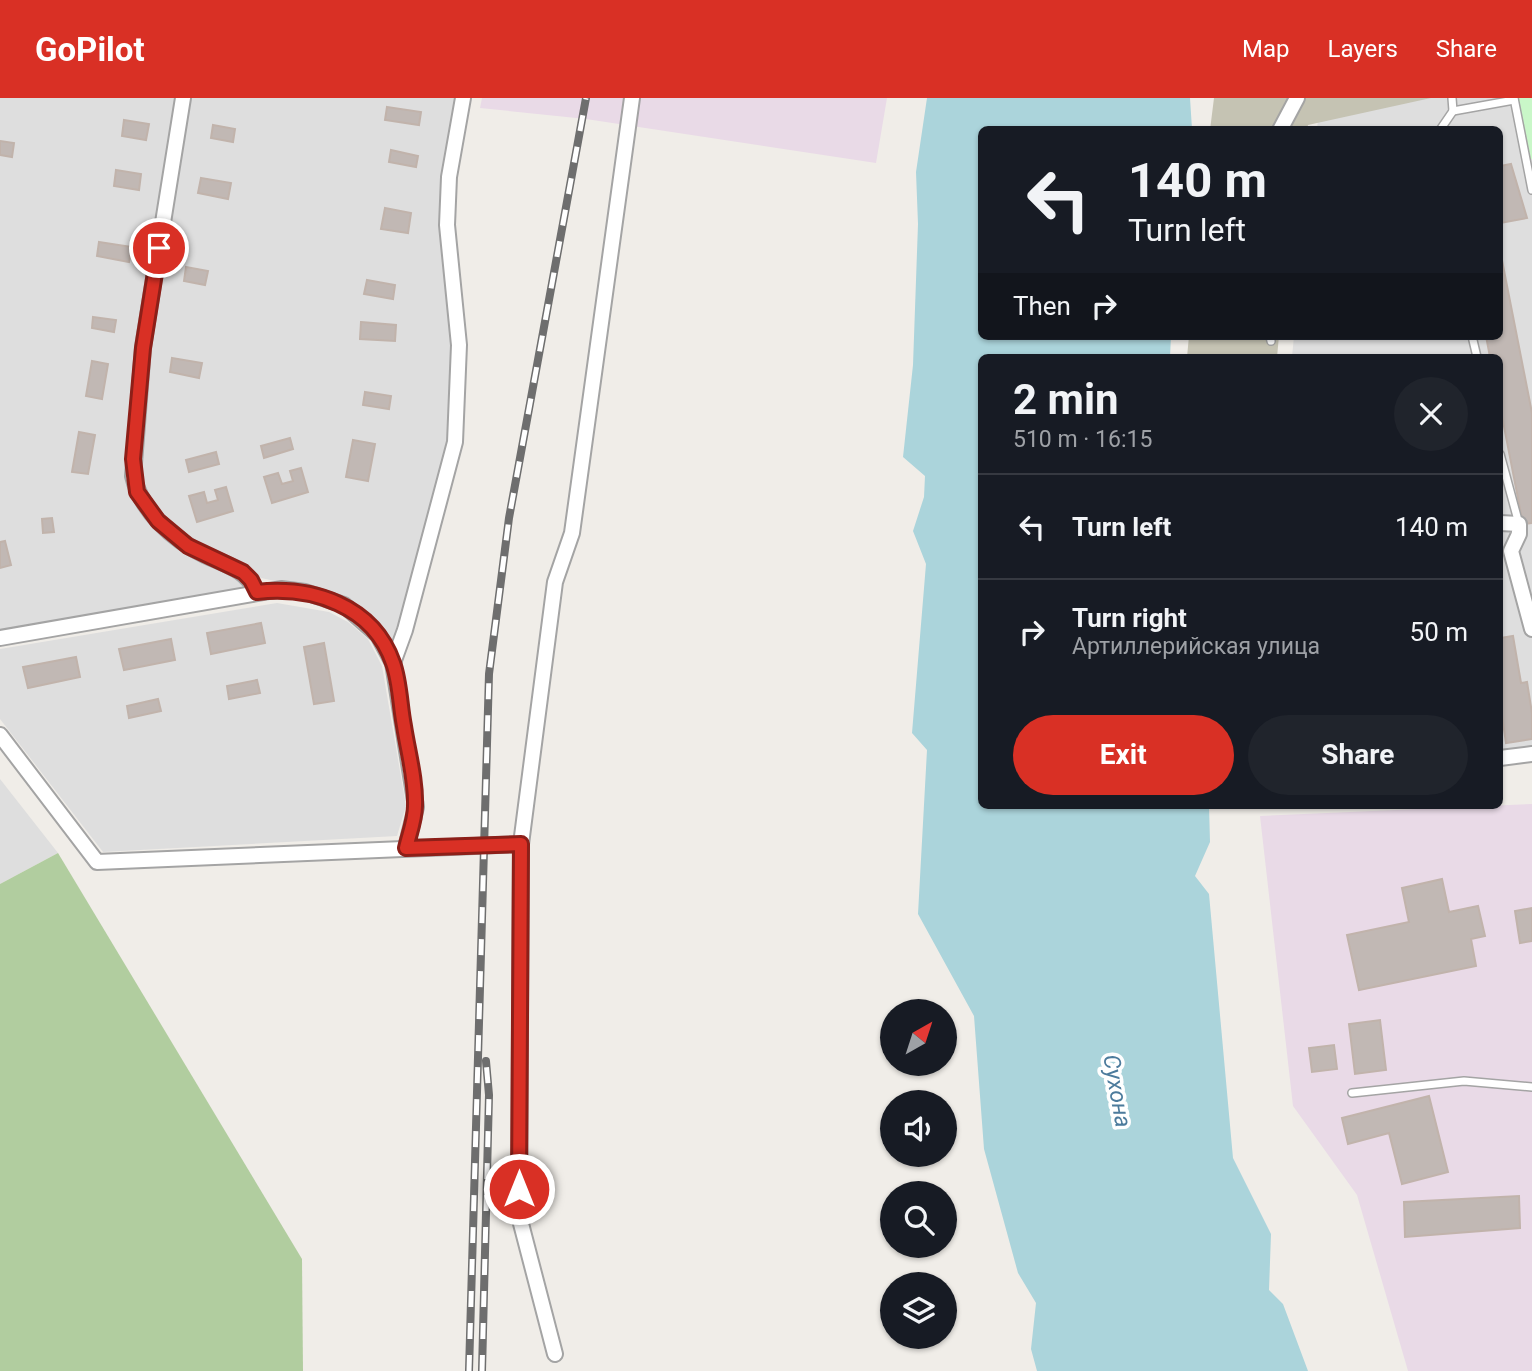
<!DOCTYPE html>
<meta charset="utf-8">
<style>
body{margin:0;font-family:Roboto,sans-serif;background:#20242c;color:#f1f3f6;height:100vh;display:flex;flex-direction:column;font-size:26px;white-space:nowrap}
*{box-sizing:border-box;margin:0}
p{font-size:23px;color:#9ea1a6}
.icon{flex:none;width:38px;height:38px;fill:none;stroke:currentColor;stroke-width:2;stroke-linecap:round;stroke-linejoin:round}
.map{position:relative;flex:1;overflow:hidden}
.panel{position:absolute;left:978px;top:256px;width:525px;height:455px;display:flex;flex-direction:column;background:#171b24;border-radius:10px;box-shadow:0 2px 5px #0004}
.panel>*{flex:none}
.hud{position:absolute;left:978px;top:28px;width:525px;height:214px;border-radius:10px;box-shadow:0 2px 5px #0004;background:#171b24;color:#f1f3f6;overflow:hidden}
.needle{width:46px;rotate:39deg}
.controls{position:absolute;left:880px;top:901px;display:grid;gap:14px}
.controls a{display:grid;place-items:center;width:77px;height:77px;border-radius:50%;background:#171b24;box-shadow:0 2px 5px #0004;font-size:35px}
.pin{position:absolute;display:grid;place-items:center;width:60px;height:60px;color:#fff;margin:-30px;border:4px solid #fff;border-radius:50%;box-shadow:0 2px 7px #0007}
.me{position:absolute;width:77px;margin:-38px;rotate:0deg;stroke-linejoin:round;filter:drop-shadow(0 0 5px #0008)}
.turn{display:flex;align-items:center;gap:24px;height:147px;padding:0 35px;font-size:32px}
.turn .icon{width:91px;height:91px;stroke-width:2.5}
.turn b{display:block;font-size:49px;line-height:60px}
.then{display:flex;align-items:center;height:66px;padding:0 35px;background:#0003;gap:14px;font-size:26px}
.round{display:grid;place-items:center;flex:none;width:74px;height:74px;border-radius:37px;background:#20242c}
.summary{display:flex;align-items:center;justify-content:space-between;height:119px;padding:0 35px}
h1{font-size:42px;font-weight:700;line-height:52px}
.action{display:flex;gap:14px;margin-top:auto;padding:14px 35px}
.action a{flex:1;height:80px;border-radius:42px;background:#d93025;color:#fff;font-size:28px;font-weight:700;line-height:80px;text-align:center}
.action a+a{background:#20242c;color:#f1f3f6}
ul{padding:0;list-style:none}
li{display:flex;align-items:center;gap:21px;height:105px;padding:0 35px;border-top:2px solid #363941}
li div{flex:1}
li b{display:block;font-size:26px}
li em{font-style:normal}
header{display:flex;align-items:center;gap:42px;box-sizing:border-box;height:98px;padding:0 35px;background:#d93025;color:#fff}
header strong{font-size:33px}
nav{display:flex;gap:38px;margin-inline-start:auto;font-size:24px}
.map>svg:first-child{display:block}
.residential{fill:#dedede}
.industrial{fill:#e9dae7}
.construction{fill:#c5c3b3}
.forest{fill:#b1cd9f}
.park{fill:#c9f7c8}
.water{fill:#abd4db}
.building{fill:#c1b8b4;stroke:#c1b3ab;stroke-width:2}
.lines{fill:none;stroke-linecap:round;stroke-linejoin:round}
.service-casing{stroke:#a4a4a4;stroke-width:10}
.minor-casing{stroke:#a4a4a4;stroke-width:18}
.service{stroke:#fff;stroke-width:7}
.minor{stroke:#fff;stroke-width:14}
.rail-casing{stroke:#6e6e6e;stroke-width:8}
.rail{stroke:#fff;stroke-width:5;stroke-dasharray:16;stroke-linecap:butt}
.route-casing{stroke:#8d1f18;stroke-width:18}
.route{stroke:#d93025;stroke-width:12}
.labels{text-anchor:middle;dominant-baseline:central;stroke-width:7;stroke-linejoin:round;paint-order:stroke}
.water-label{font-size:23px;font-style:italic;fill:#4c7b9c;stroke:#fff}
</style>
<header>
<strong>GoPilot</strong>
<nav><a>Map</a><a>Layers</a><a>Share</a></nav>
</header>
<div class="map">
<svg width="1532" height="1273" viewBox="0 0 1532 1273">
<rect width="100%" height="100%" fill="#f0ede8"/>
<!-- residential -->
<g class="residential">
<polygon points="0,0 180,0 129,360 142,413 240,477 246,488 244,491 0,536"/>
<polygon points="186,0 459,0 445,78 455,247 451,344 393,554 376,525 354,507 327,494 261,480 190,445 150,406 138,378 146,250"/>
<polygon points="1320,0 1532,0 1532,650 1500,653 1500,259 1292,259 1294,238 1500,238 1500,32 1317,31"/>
<polygon points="277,505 329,514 348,524 368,541 382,568 406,708 397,738 103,754 0,621 0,551"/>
<polygon points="0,681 58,755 0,786"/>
</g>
<!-- industrial -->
<g class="industrial">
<polygon points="482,0 887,0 876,65 586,21 480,10"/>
<polygon points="1532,706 1532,1273 1408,1273 1357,1097 1293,1008 1260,718"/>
</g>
<!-- construction -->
<g class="construction">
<polygon points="1214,0 1431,0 1308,27 1307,31 1210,32"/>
<polygon points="1189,238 1279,238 1277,259 1187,259"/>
</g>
<!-- forest -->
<polygon class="forest" points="58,755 302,1161 303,1273 0,1273 0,786"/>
<!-- park -->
<polygon class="park" points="1514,0 1532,0 1532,61 1526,63"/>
<!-- water -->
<polygon class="water" points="927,0 1190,0 1192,31 982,32 982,238 1171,238 1170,259 982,259 982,707 1209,707 1210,744 1195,778 1209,796 1233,1060 1271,1136 1269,1192 1283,1206 1308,1273 1037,1273 1031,1251 1036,1205 1018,1175 984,1051 974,918 918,816 927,652 912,635 926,466 913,433 924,399 925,378 903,359 913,267 918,126 916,74"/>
<!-- building -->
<g class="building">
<polygon points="387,9 421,14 419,27 385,22"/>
<polygon points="124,22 149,26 146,42 122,38"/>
<polygon points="213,27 235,31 233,44 211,40"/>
<polygon points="0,43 14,45 12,59 0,57"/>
<polygon points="391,52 418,58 416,69 389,64"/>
<polygon points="1511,66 1527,120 1500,125 1500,68"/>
<polygon points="116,72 141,76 139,92 114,88"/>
<polygon points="201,80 231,85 228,101 198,95"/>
<polygon points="385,110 411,115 408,135 381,131"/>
<polygon points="99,144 132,149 129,164 97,158"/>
<polygon points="1500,152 1532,315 1532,425 1523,426 1500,308 1500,259 1490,259 1486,238 1500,238"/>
<polygon points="186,169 208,173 205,187 184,183"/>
<polygon points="367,182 395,187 393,201 364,196"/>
<polygon points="93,219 116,222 114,234 92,230"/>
<polygon points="361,224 396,227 395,243 360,241"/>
<polygon points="172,260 202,265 199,280 170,274"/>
<polygon points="92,263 108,266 102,301 86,298"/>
<polygon points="365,294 391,298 389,311 363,307"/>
<polygon points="79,334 95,337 88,376 72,374"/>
<polygon points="290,340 293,351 264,360 261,348"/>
<polygon points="353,342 375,346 368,383 346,379"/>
<polygon points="216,354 219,366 189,374 186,362"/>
<polygon points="301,370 308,394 272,405 264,379 278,375 282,386 293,383 290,373"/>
<polygon points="226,389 233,413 197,424 189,398 204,394 207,405 218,402 215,392"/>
<polygon points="52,420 54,434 43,435 42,421"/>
<polygon points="5,443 11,467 0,470 0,444"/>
<polygon points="261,525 265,545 211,556 207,535"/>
<polygon points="1513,538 1521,585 1527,584 1532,615 1532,641 1506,645 1500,604 1500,540"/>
<polygon points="171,541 175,562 124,572 119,551"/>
<polygon points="324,545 334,603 314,606 304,549"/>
<polygon points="76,559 80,579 28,590 23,569"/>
<polygon points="257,582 260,595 229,601 227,588"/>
<polygon points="158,601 161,613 129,620 127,608"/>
<polygon points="1442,781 1449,814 1478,808 1485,838 1471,841 1476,868 1359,892 1347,837 1409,824 1402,790"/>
<polygon points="1532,810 1532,843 1520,845 1515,813"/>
<polygon points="1380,922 1386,972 1355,976 1349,926"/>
<polygon points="1334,947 1337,971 1312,974 1309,950"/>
<polygon points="1429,998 1448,1074 1402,1086 1389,1035 1348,1046 1342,1020"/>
<polygon points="1519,1098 1520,1130 1405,1139 1404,1104"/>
</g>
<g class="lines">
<!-- service casing -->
<g class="service-casing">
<g id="service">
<polyline points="1514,0 1532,92"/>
<polyline points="1453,13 1514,2"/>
<polyline points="1440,32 1453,13 1452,0"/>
<polyline points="1270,238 1271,243"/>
<polyline points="1472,238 1477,259"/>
<polyline points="1500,356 1519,426"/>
<polyline points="1352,995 1464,983 1532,989"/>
</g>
</g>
<!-- minor casing -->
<g class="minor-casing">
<g id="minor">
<path d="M183,0L143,249L133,378C141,413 173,442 205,457C227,467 246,471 257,494"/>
<polyline points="1280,32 1297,0"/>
<polyline points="1500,425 1519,426 1519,436 1511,453 1532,531"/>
<polyline points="0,540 281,491 305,494 344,507 378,537 393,565 416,709 406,750"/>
<polyline points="393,565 405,532 455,344 459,247 447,127 449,79 463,0"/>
<polyline points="0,637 97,764 521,746 555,484 572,435 632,0"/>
<polyline points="1500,660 1532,656"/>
<polyline points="521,746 519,1118 555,1256"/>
</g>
</g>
<!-- service -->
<use href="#service" class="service"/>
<!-- minor -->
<use href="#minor" class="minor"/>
<!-- rail casing -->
<g class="rail-casing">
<g id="rail">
<polyline points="469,1273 489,576 509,420 586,0"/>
<polyline points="482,1273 489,997 486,963"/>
</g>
</g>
<!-- rail -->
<use href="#rail" class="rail"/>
</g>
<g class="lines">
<!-- route casing -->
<g class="route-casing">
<path id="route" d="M159,150L143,250L133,361L137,394L158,423L188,448L243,474L251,482L257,494C312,488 373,507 393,565C400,584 400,608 404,628C408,654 416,682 415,708C415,722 409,737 406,750L521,746L519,1091"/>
</g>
<!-- route -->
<use href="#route" class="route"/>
</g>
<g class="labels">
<!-- water labels -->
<g class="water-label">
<text transform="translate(1117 993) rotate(80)">Сухона</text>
</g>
</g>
</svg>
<div class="controls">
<a><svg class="needle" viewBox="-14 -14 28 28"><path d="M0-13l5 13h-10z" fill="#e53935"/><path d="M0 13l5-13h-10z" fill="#9ea1a6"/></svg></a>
<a><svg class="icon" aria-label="sound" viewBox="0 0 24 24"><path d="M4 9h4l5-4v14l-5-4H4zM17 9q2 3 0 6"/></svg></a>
<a><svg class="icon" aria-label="search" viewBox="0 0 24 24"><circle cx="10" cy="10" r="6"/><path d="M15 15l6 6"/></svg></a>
<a><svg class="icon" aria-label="layers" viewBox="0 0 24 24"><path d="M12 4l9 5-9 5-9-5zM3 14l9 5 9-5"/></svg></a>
</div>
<div class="pin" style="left:159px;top:150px;background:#d93025"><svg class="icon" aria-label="arrive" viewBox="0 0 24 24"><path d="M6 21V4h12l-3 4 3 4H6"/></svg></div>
<svg class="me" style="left:519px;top:1091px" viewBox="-20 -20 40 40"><circle r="17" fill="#d93025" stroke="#fff" stroke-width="3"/><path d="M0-11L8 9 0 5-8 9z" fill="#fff"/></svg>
<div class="hud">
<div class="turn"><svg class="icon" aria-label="left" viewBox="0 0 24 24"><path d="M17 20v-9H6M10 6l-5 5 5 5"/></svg><div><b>140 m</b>Turn left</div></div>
<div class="then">Then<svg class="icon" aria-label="right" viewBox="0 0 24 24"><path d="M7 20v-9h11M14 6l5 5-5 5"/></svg></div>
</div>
<section class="panel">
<div class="summary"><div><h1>2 min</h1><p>510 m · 16:15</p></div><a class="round"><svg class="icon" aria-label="close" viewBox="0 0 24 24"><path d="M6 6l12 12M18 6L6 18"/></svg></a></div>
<ul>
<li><svg class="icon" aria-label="left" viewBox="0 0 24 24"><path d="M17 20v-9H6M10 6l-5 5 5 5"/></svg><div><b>Turn left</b></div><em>140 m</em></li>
<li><svg class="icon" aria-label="right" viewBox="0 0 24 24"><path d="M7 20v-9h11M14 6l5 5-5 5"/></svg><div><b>Turn right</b><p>Артиллерийская улица</p></div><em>50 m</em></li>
</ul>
<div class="action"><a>Exit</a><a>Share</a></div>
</section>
</div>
